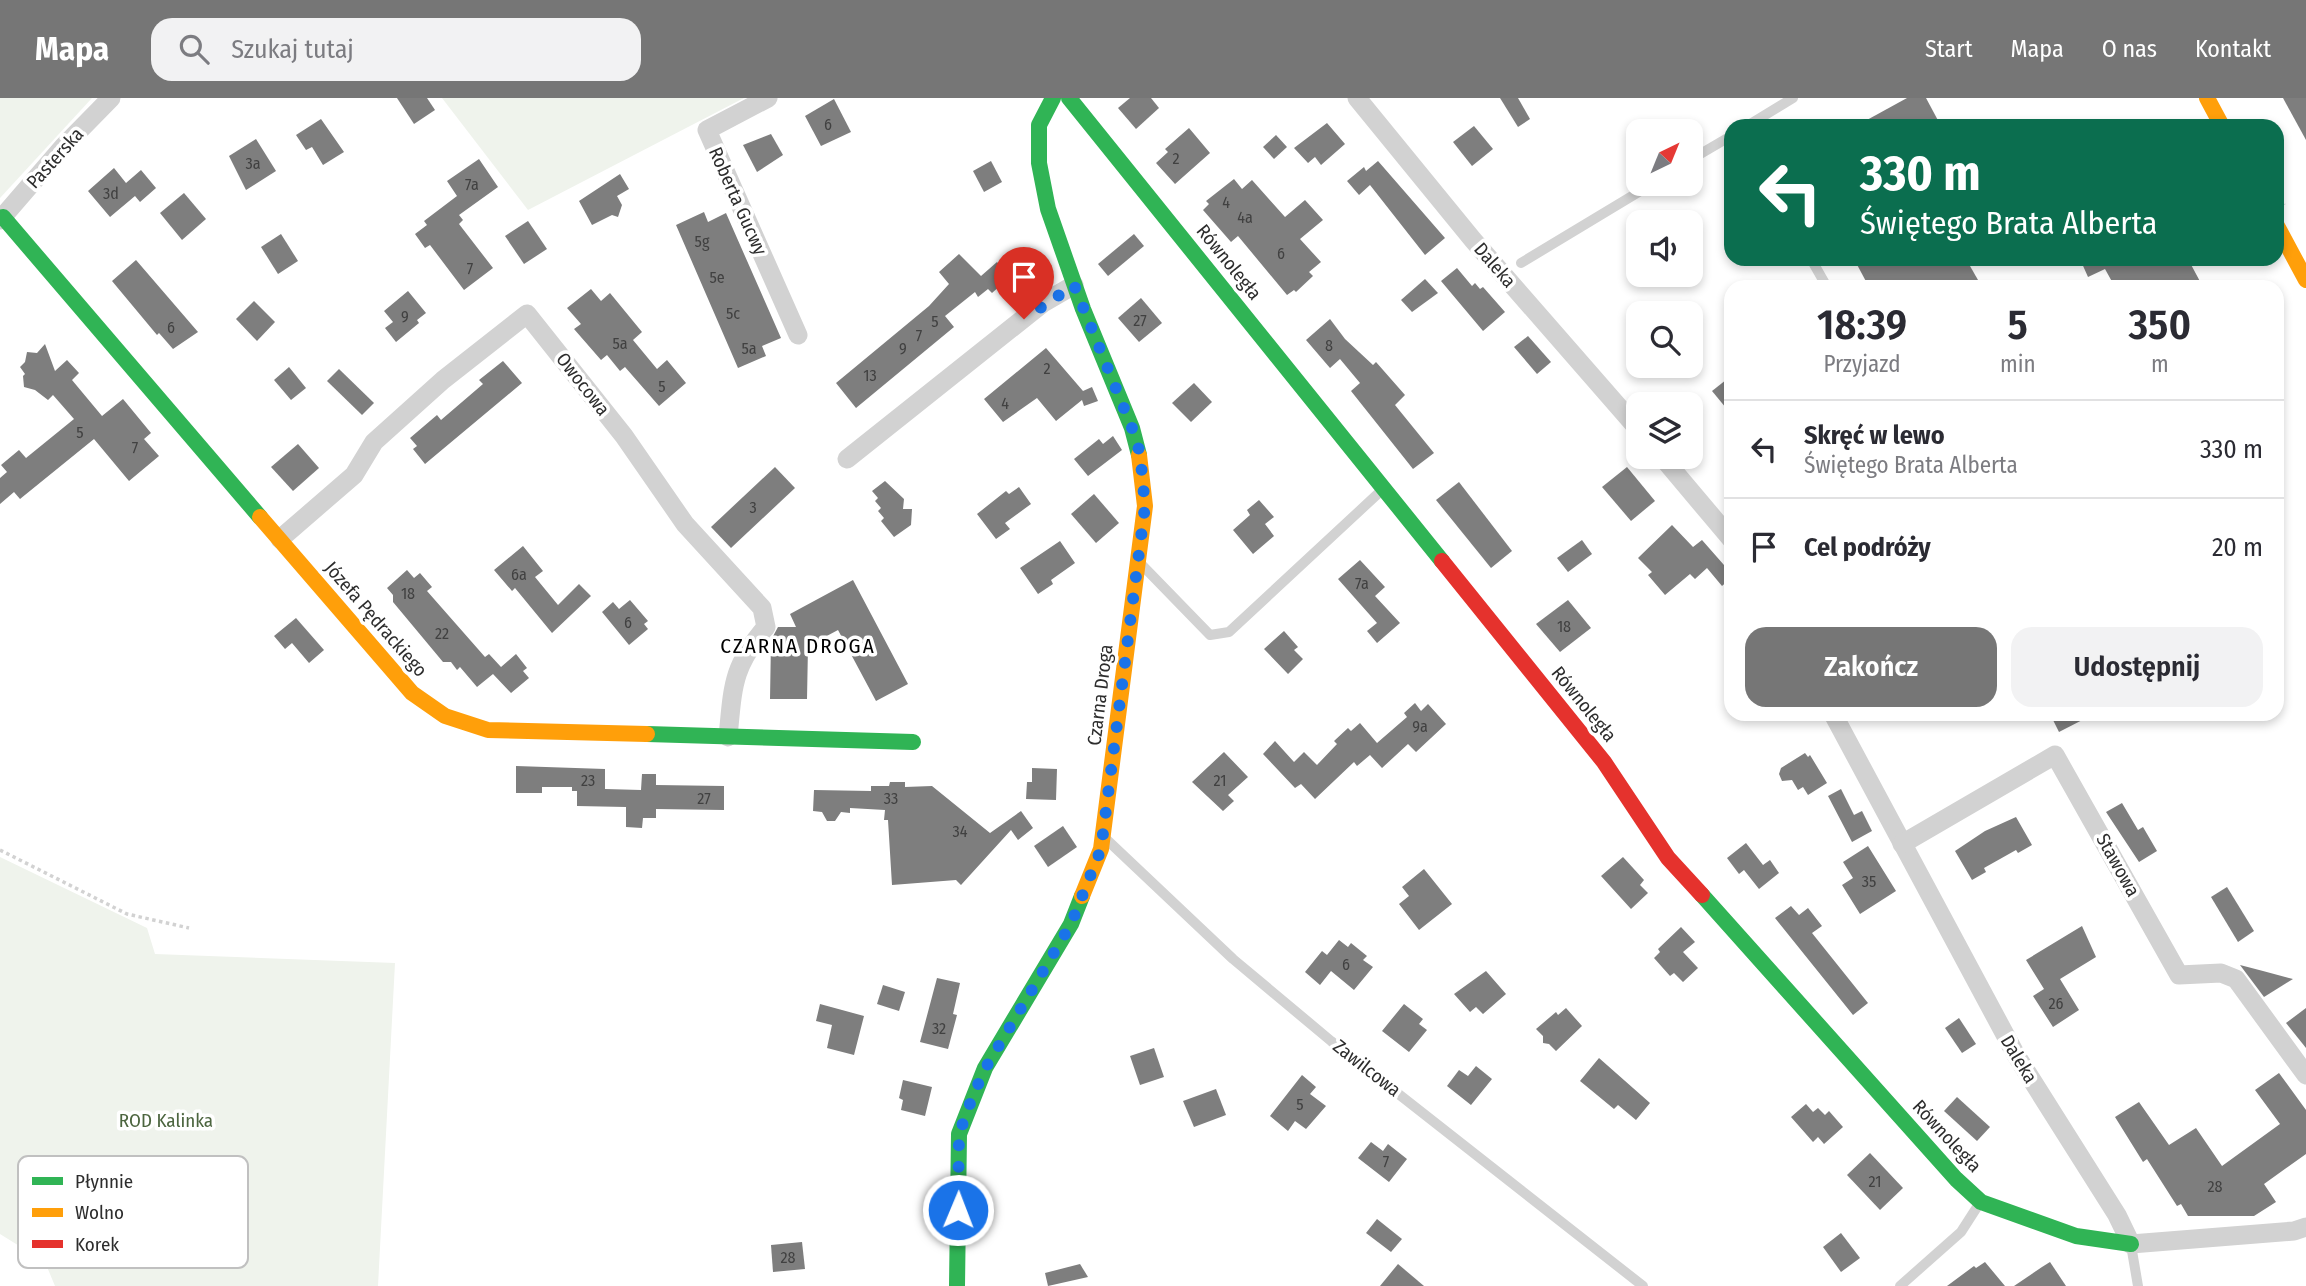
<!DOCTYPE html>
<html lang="pl">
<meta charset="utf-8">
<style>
body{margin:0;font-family:"Fira Sans Condensed",sans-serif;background:#f2f2f3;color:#2b2b33;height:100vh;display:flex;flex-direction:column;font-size:26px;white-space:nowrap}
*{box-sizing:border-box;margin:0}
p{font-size:23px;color:#7c7c81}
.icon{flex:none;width:38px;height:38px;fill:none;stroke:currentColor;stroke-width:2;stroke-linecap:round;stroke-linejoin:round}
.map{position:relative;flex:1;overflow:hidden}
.side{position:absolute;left:1724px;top:182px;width:560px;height:441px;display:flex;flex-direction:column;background:#fff;border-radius:21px;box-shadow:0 4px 10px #0003}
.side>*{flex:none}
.banner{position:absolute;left:1724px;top:21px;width:560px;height:147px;border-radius:21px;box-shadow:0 4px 10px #0003;background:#0b6e4f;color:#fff;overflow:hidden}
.needle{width:46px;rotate:43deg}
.tools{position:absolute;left:1626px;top:21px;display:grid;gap:14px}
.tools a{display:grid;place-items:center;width:77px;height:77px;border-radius:14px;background:#fff;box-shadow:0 4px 10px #0003;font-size:35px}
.pin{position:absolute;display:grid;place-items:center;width:60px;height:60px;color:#fff;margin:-72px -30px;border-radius:50% 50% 50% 0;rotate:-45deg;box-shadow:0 0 7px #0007}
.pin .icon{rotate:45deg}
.me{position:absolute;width:77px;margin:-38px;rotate:1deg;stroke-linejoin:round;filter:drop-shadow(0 0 5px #0008)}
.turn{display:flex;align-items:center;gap:24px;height:147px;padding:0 21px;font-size:32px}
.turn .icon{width:91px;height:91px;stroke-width:2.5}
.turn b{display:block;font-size:49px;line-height:60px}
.eta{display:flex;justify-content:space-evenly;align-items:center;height:119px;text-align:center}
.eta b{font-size:42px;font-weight:600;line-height:49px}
.action{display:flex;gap:14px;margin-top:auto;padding:14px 21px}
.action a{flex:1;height:80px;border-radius:21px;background:#767676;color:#fff;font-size:28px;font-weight:600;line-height:80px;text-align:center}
.action a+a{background:#f2f2f3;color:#2b2b33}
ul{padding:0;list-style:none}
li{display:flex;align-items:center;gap:21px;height:98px;padding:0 21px;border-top:2px solid #e1e1e2}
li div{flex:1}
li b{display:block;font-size:26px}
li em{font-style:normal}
header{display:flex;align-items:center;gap:42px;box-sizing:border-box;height:98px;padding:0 35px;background:#767676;color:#fff}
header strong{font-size:33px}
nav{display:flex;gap:38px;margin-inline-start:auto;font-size:24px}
.search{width:490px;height:63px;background:#f2f2f3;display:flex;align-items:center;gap:18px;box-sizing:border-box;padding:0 24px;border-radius:21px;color:#7c7c81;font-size:26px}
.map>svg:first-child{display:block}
.green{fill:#eff3ec}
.building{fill:#7e7e7e}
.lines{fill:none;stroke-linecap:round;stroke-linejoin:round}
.path{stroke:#d2d2d2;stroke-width:3.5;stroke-dasharray:3.5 3.5;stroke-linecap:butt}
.lane{stroke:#d2d2d2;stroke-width:10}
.street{stroke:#d2d2d2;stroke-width:19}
.fast{stroke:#30b455;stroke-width:16}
.slow{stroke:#ff9f0a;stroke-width:16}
.jam{stroke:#e5322d;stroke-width:16}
.route{stroke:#1a73e8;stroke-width:12;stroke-dasharray:0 21.6}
.labels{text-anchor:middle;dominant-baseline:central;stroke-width:7;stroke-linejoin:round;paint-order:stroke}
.number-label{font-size:16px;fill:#414141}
.street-label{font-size:19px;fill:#2d2d2d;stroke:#fff}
.park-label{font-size:19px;fill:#4c653f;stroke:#fff}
.neighbourhood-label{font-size:21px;letter-spacing:2px;fill:#000;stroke:#fff}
.key{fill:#fff;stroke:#c0c0c0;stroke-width:2}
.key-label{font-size:19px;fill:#2d2d2d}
</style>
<header>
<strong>Mapa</strong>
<div class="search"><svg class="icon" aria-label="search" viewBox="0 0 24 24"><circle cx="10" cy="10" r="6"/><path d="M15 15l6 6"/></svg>Szukaj tutaj</div>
<nav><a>Start</a><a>Mapa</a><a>O nas</a><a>Kontakt</a></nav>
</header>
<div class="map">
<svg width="2306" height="1188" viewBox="0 0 2306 1188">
<rect width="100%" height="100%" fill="#fff"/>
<!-- green -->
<g class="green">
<polygon points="0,0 92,0 0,100"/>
<polygon points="442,0 744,0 528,112"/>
<polygon points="0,759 147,830 155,856 395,865 378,1188 55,1188 45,1164 0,1136"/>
</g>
<!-- building -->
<g class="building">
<polygon points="397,0 427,0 435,12 414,26"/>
<polygon points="1130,0 1151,0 1159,10 1136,31 1118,10"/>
<polygon points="1500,0 1518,0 1530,21 1518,29"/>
<polygon points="1907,0 1926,0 1941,28 1856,28"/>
<polygon points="2283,0 2306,0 2306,42"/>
<polygon points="834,1 851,34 821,48 805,18"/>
<polygon points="321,21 344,54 323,67 312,49 306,52 296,37"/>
<polygon points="1327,25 1345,46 1321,67 1315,59 1308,65 1294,50"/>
<polygon points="1474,28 1493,51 1472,68 1453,44"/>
<polygon points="1189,30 1210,55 1175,86 1156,65 1168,54 1165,51"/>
<polygon points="771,36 783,57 757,74 743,47"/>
<polygon points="1276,37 1287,49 1274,61 1263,49"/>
<polygon points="256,41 276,73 246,92 229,58"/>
<polygon points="479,61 498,89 459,117 463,122 459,126 493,170 464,192 430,147 425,150 415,136 427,127 424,123 457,98 447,83"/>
<polygon points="991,63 1002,84 984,94 973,73"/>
<polygon points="1378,63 1445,140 1425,157 1370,87 1359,97 1347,83 1364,69 1366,73"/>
<polygon points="114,70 126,85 141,72 156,90 140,104 135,98 110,119 88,93"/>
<polygon points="620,76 629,91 617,98 622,107 618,119 612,117 592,127 579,103"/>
<polygon points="1234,81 1242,91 1252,82 1285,119 1305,102 1323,122 1300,141 1321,164 1309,174 1313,178 1296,194 1294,192 1287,197 1238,138 1231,144 1203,112 1209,106 1206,103"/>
<polygon points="184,95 206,121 182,142 160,115"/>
<polygon points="704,114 708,124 726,115 781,240 762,248 766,258 738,270 676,127"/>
<polygon points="528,123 547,151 524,166 505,138"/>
<polygon points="281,136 298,163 278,176 261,149"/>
<polygon points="1134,136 1144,148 1108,178 1098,166"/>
<polygon points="959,156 981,178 997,164 1010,179 992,195 988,191 978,199 975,194 945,218 954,229 856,310 836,285 929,208 949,186 939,174"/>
<polygon points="1854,161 1966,161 1982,189 1869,189"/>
<polygon points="2080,161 2188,161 2203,189 2115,189 2105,171 2088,179"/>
<polygon points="136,162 198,234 173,251 159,235 157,237 112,183"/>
<polygon points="1457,170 1472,188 1475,185 1480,191 1483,189 1505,214 1483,233 1441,183"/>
<polygon points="1425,181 1438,195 1412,214 1401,202"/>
<polygon points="591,191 601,203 610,195 642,234 633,242 657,271 667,262 686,285 659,308 625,269 620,273 607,257 601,262 574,231 581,226 567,210"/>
<polygon points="408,193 426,215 417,222 419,225 396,244 385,230 393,224 384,213"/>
<polygon points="1141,200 1162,225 1139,244 1118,220"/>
<polygon points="254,203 275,224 257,243 236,221"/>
<polygon points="1330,221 1345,241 1373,267 1376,264 1405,297 1395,307 1434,355 1413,371 1351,293 1360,285 1340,261 1330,270 1306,242"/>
<polygon points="1528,238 1551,264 1537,276 1514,249"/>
<polygon points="45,246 55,273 67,262 79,275 72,282 102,318 123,301 151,335 144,341 159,358 129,383 94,341 20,401 14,394 0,406 0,380 7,374 1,367 19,352 26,360 74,321 53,297 48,302 35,292 24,289 23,278 25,276 20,269 25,264 27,254 37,255"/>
<polygon points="1046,250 1083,293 1092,289 1098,303 1084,308 1082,302 1056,323 1037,300 1003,324 984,301"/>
<polygon points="503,263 522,285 425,366 413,351 417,348 410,340 437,317 441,322 483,286 479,282"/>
<polygon points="289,269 306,290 291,302 274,282"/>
<polygon points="339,271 374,305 362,317 327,283"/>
<polygon points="1731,278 1731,316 1712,293"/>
<polygon points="1194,285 1212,304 1191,324 1172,305"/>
<polygon points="1113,338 1122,352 1088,378 1074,361 1099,341 1103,346"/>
<polygon points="298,346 319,370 293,393 271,369"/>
<polygon points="775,369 795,390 731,450 711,429"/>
<polygon points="1627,369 1655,403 1631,423 1602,389"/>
<polygon points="885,383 904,401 903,411 912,411 911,427 894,439 881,423 884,420 878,413 881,410 875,403 878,400 872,393"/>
<polygon points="1459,384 1512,453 1491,470 1436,402"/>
<polygon points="1019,389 1031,406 1005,425 1010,431 996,441 977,416 1006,393 1009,396"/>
<polygon points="1094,396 1119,425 1096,445 1071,416"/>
<polygon points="1259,402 1274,419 1265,426 1274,438 1253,456 1233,432 1250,417 1247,412"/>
<polygon points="1672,427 1693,449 1702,442 1731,475 1731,480 1722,488 1707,470 1695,481 1690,476 1665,497 1648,477 1652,474 1638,460"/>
<polygon points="1582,442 1592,456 1568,474 1557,460"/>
<polygon points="1060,443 1075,465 1051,482 1053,486 1038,496 1020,470"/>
<polygon points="523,448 543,473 535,479 558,507 579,486 591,498 552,535 515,490 512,493 494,472"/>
<polygon points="1360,462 1385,489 1375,498 1400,525 1377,545 1367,533 1377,525 1338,481"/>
<polygon points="407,472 414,480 420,475 432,489 427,493 485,559 489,556 501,569 516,556 527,570 523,573 529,580 511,595 493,576 477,589 460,569 457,572 451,564 443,564 393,504 393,497 387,490"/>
<polygon points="853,482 908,586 876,603 838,532 808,548 807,601 770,601 771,542 778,529 796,529 790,516"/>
<polygon points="630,502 648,523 644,526 648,531 629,547 602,514 613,504 619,511"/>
<polygon points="1568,502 1591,530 1560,554 1536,526"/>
<polygon points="296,520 324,552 309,565 292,545 285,551 274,538"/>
<polygon points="1284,533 1298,549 1294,552 1303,561 1288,576 1264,551"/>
<polygon points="1415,605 1421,613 1428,606 1446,626 1416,654 1408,646 1382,670 1370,657 1357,668 1354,664 1315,701 1301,686 1295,690 1263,656 1275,643 1294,664 1304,654 1317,667 1337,646 1334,643 1348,630 1351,633 1360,625 1377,645 1407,619 1404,615"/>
<polygon points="2050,616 2094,616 2059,634"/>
<polygon points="1224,654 1248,679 1228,697 1234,703 1223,713 1192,684"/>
<polygon points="1805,655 1808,659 1810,657 1827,685 1808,697 1803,689 1798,692 1792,682 1782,683 1779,676 1781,670"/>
<polygon points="516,668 605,671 605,691 641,692 642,676 656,676 656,687 724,688 724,712 656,711 656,720 643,720 642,730 626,729 626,709 577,708 577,693 572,693 572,689 542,689 542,695 516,695"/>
<polygon points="1032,670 1057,671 1056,702 1026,701 1027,684 1032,684"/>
<polygon points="890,684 905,684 905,689 932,688 990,735 1021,713 1033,730 1018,742 1011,732 961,787 956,782 892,787 888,722 884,722 885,712 850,710 850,715 841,714 835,723 827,723 822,714 813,713 814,692 871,693 871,688 889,688"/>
<polygon points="1841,691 1854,717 1862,713 1872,733 1852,744 1828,698"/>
<polygon points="2122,705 2138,732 2143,729 2157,753 2139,764 2106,714"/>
<polygon points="2016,719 2032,747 2018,755 2016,752 1984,770 1986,774 1972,782 1955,753 1985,733"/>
<polygon points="1063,728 1077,749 1048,769 1034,748"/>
<polygon points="1746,745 1763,767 1770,762 1779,775 1759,791 1744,772 1739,776 1727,760"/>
<polygon points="1868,748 1896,793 1860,816 1842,787 1853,780 1843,764"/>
<polygon points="1623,759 1644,782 1640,787 1648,795 1631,811 1601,778"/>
<polygon points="1424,771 1452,806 1419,832 1399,806 1409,798 1402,789"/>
<polygon points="2227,789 2254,833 2238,844 2211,799"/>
<polygon points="1791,808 1799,817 1808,810 1822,828 1812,835 1868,905 1853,917 1775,820"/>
<polygon points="2082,828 2096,859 2060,881 2079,912 2053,929 2033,898 2044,891 2026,862"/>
<polygon points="1681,829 1695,844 1683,854 1698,870 1683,884 1674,875 1670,878 1654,860 1660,854 1658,851"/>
<polygon points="1339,842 1348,849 1351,845 1367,858 1363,862 1373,869 1354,892 1331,873 1320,887 1305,874 1322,853 1327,857"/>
<polygon points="2240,867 2263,873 2293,881 2264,899"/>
<polygon points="1486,873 1506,896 1483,916 1476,909 1470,914 1454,896"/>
<polygon points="937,880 960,885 953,916 957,917 948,951 920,944"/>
<polygon points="883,887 905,894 899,913 877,906"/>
<polygon points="820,906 864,918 854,957 827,950 832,927 816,923"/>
<polygon points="1404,906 1423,921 1419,926 1427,932 1409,954 1382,933"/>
<polygon points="1566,910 1582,928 1556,953 1549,946 1543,945 1543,938 1536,931 1556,914 1558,917"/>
<polygon points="2306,910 2306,950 2286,925"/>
<polygon points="1959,920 1976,946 1962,955 1945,930"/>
<polygon points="1154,950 1164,979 1140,987 1130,958"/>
<polygon points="1599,960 1650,1005 1636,1022 1618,1007 1614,1011 1580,983"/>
<polygon points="1476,968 1492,981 1471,1007 1447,988 1459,972 1468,978"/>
<polygon points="2279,975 2306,1012 2306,1056 2264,1086 2276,1104 2254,1118 2188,1118 2181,1106 2177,1108 2147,1061 2143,1064 2115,1019 2139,1004 2169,1047 2196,1030 2222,1068 2280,1026 2255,992"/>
<polygon points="1302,977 1316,989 1310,996 1326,1008 1306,1031 1295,1023 1288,1033 1270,1018"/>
<polygon points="903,982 932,989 925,1018 901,1012 903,1002 899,1000"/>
<polygon points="1216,991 1226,1017 1194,1029 1183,1003"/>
<polygon points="1957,999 1990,1029 1977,1043 1944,1013"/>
<polygon points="1806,1006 1813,1014 1818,1010 1825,1017 1829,1013 1843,1029 1824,1046 1818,1039 1813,1044 1791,1019"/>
<polygon points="1371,1044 1383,1053 1388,1046 1407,1061 1389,1084 1358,1060"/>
<polygon points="1870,1055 1903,1090 1880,1112 1847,1077"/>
<polygon points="1377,1121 1402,1141 1391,1154 1366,1135"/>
<polygon points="1841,1135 1860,1160 1841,1174 1823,1149"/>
<polygon points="802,1144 805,1171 773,1174 771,1147"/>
<polygon points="1985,1164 2005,1188 1947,1188 1974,1168 1976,1170"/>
<polygon points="2050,1164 2066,1188 2014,1188 2042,1169"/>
<polygon points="1080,1166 1088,1179 1048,1188 1045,1175"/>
<polygon points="1398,1166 1424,1188 1380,1188"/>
</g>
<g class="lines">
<!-- path -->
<g class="path">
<polyline points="2277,94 2284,107"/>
<polyline points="0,752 127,816 189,830"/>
</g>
<!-- lane -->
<g class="lane">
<polyline points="1747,28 1793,0"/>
<polyline points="1690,62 1731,38"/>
<polyline points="1811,161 1827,189"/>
<polyline points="1521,165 1652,86"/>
<polyline points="1141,466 1210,537 1229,534 1383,391"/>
<polyline points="1106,741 1233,861 1331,943 1643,1188"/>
<polyline points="2131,1147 2138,1188"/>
<polyline points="1900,1188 1961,1134 1979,1106"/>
</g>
<!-- street -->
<g class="street">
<polyline points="768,0 707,32 798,237"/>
<polyline points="1357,0 1473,142 1638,331"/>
<polyline points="0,122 63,49 111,0"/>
<polyline points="1662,359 1731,441"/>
<polyline points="847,361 1043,205 1074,187"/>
<path d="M280,441L354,377L374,344L443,282L527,216L624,338L685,426L762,510L766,529C732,569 733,588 728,639"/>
<polyline points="1833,616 2016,957 2117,1117 2131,1146 2294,1133 2306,1129"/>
<polyline points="1902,746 2055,657 2179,877 2221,875 2236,881 2306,977"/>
</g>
<!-- fast -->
<g class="fast">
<polyline points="1053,0 1039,27 1039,65 1048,111 1083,211 1132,330 1139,357"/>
<polyline points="1069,0 1442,463"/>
<polyline points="3,119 260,419"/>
<polyline points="647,636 913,644"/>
<polyline points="1702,797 1956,1081 1981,1104 2076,1138 2131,1146"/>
<polyline points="957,1188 959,1036 985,970 1071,826 1082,798"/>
</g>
<!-- slow -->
<g class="slow">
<polyline points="2207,0 2222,28"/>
<polyline points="2277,128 2306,182"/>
<polyline points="260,419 412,595 445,618 488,632 647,636"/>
<polyline points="1082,798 1101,751 1145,408 1139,357"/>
</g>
<!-- jam -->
<polyline class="jam" points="1442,463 1604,664 1668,760 1702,797"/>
</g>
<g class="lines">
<!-- route -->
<polyline class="route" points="958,1112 959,1036 972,1000 985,971 1071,826 1101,751 1145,408 1140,355 1132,330 1074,187 1024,221"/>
</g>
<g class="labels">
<!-- number labels -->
<g class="number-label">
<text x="828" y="26">6</text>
<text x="1176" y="60">2</text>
<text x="253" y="65">3a</text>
<text x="472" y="86">7a</text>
<text x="111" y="95">3d</text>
<text x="1226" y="104">4</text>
<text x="1245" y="119">4a</text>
<text x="702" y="143">5g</text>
<text x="1281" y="155">6</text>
<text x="470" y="170">7</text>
<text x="717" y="179">5e</text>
<text x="733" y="215">5c</text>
<text x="405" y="218">9</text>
<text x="1140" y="222">27</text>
<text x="935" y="223">5</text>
<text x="171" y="229">6</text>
<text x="919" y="237">7</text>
<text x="620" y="245">5a</text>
<text x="1329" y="247">8</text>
<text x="749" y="250">5a</text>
<text x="903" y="250">9</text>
<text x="1047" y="270">2</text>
<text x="870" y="277">13</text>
<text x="662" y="288">5</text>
<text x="1005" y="305">4</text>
<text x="80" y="334">5</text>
<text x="135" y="349">7</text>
<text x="753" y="409">3</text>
<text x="519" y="476">6a</text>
<text x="1362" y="485">7a</text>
<text x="408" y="495">18</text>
<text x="628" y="524">6</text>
<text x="1564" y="528">18</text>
<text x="442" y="535">22</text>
<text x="1420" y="628">9a</text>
<text x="588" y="682">23</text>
<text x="1220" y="682">21</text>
<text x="704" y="700">27</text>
<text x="891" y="700">33</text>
<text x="960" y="733">34</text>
<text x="1869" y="783">35</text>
<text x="1346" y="866">6</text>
<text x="2056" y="905">26</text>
<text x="939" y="930">32</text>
<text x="1300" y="1006">5</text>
<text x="1386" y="1063">7</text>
<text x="1875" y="1083">21</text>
<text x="2215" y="1088">28</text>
<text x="788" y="1159">28</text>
</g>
<!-- street labels -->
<g class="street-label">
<text transform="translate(55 60) rotate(-48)">Pasterska</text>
<text transform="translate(738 103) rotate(66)">Roberta Gucwy</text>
<text transform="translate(1229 164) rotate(51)">Równoległa</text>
<text transform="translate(1495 167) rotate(49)">Daleka</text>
<text transform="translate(583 286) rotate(52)">Owocowa</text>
<text transform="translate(376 521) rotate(49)">Józefa Pędrackiego</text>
<text transform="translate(1100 597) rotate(-83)">Czarna Droga</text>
<text transform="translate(1584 606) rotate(51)">Równoległa</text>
<text transform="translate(2118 767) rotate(61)">Stawowa</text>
<text transform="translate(2019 961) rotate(59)">Daleka</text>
<text transform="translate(1367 970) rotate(38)">Zawilcowa</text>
<text transform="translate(1947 1038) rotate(47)">Równoległa</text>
</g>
<!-- park labels -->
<g class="park-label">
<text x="166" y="1022">ROD Kalinka</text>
</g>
<!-- neighbourhood labels -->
<g class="neighbourhood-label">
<text x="798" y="548">CZARNA DROGA</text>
</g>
</g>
<!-- legend -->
<rect x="18" y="1058" width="230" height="112" rx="10" class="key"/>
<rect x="32" y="1079" width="31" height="8" fill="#30b455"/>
<rect x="32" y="1110" width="31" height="9" fill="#ff9f0a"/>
<rect x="32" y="1142" width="31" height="8" fill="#e5322d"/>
<g class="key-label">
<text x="75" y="1090">Płynnie</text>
<text x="75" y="1121">Wolno</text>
<text x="75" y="1153">Korek</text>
</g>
</svg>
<div class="tools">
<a><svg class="needle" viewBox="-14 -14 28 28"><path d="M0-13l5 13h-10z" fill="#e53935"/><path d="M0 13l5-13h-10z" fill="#7c7c81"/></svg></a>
<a><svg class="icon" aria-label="sound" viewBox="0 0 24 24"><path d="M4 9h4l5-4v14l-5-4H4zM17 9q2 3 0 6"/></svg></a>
<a><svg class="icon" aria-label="search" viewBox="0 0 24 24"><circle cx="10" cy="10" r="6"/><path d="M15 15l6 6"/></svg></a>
<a><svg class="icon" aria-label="layers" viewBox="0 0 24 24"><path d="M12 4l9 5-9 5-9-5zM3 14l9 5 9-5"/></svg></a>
</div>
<div class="pin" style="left:1024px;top:221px;background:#d93025"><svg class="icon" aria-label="arrive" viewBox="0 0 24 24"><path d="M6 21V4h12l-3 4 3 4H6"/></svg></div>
<svg class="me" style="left:958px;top:1112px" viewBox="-20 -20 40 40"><circle r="17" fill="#1a73e8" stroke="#fff" stroke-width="3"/><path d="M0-11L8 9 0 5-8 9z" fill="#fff"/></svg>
<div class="banner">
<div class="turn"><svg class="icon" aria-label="left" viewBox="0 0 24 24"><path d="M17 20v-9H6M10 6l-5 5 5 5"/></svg><div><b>330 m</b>Świętego Brata Alberta</div></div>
</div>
<section class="side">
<div class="eta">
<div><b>18:39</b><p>Przyjazd</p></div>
<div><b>5</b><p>min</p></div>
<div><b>350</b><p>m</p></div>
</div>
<ul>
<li><svg class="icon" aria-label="left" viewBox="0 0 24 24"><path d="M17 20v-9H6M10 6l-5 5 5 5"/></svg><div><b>Skręć w lewo</b><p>Świętego Brata Alberta</p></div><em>330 m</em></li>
<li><svg class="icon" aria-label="arrive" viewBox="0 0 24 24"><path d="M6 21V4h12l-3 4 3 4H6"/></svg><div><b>Cel podróży</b></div><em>20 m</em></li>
</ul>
<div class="action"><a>Zakończ</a><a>Udostępnij</a></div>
</section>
</div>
